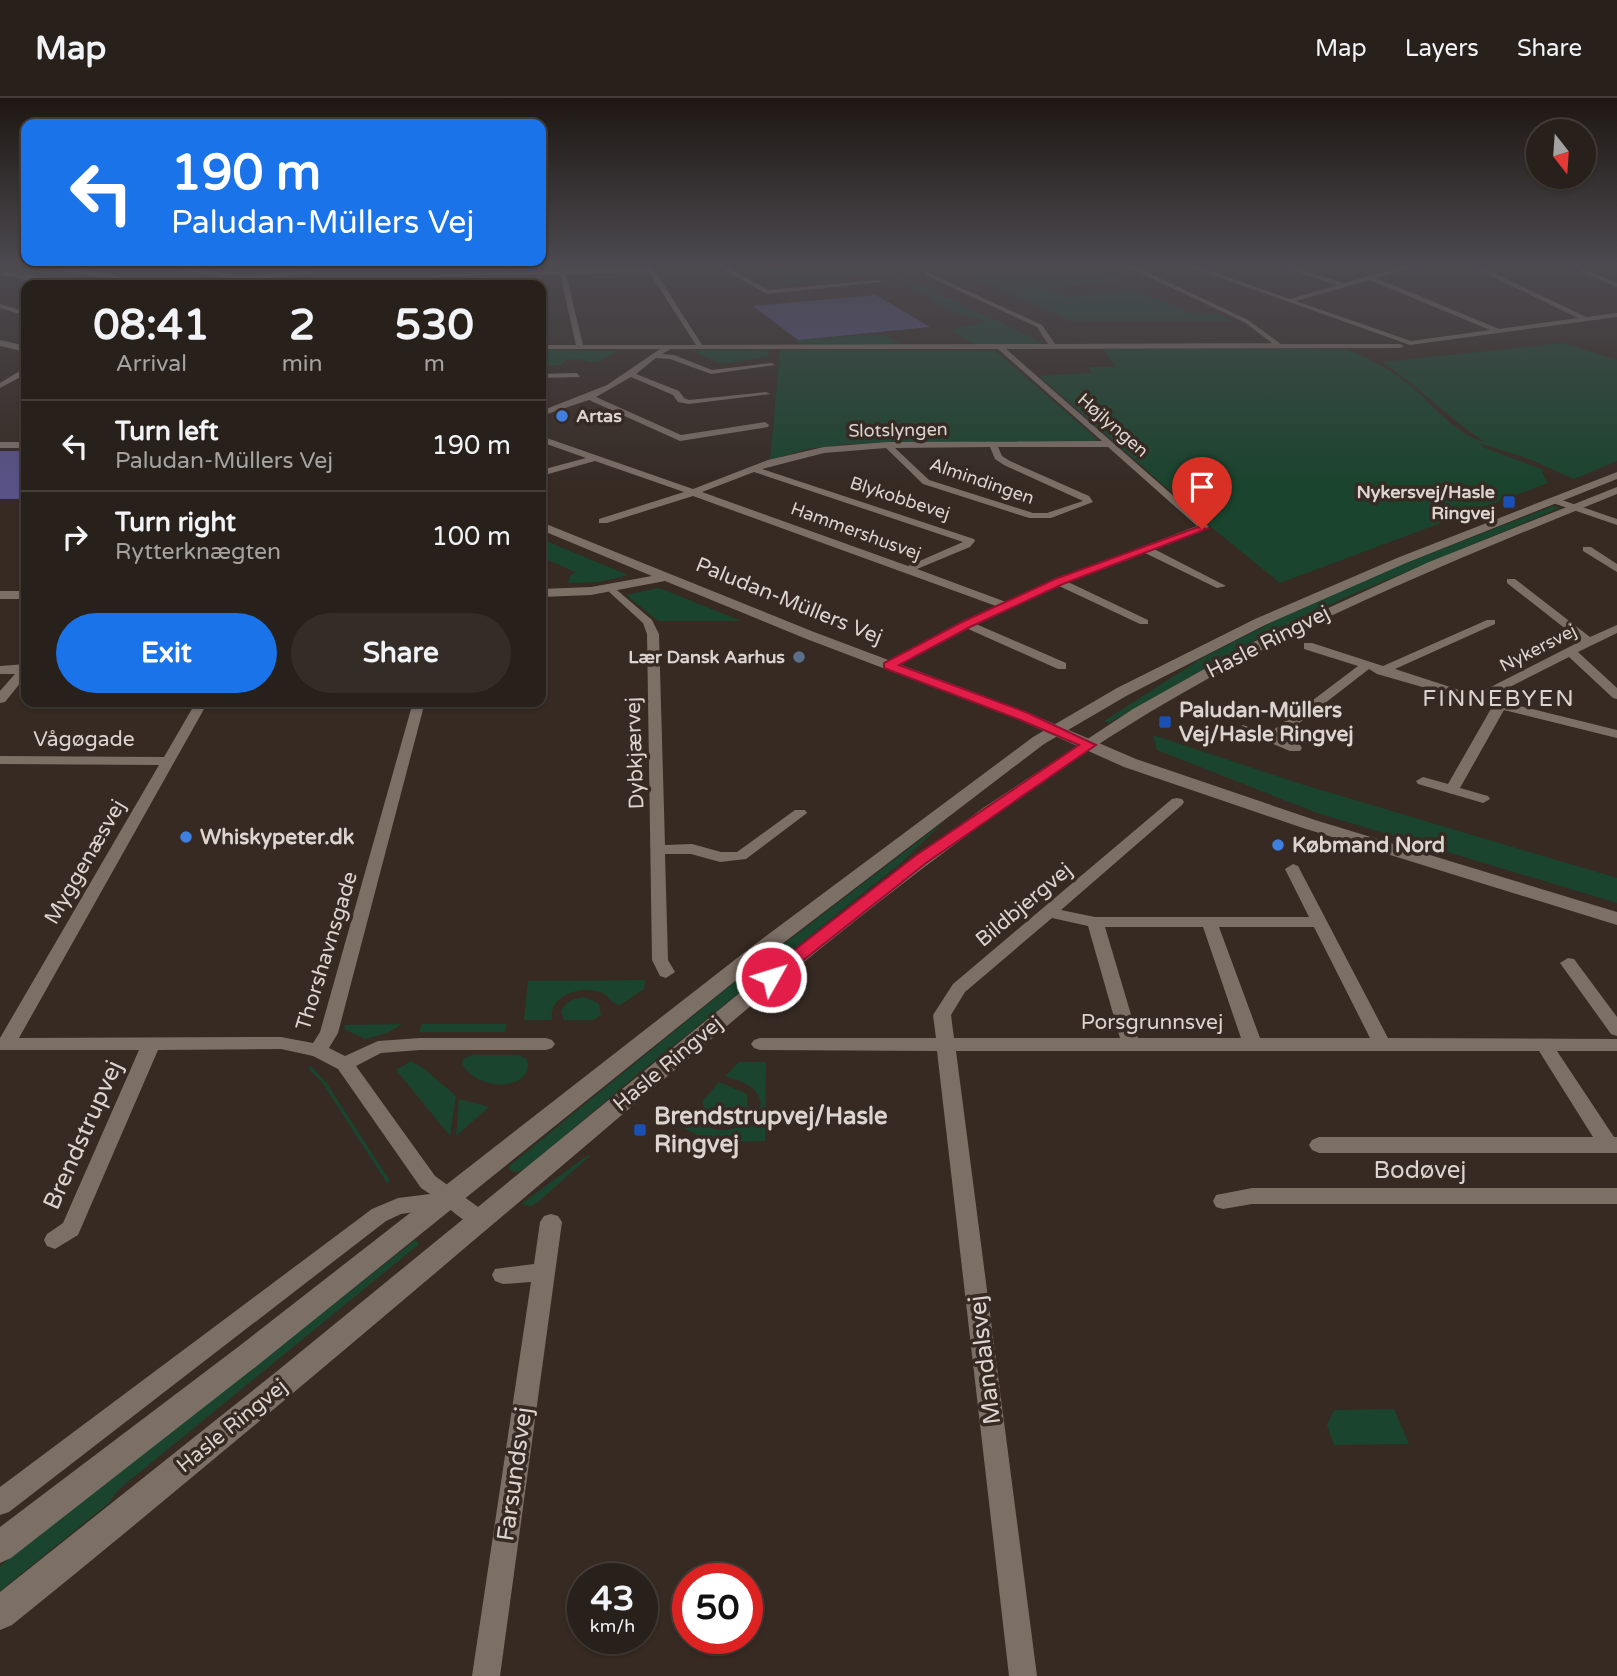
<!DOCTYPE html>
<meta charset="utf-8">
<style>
body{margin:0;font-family:"Varela Round",sans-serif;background:#342d27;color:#f1f3f6;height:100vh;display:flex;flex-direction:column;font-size:26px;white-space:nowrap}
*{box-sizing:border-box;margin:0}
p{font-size:23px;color:#a5a3a2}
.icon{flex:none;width:38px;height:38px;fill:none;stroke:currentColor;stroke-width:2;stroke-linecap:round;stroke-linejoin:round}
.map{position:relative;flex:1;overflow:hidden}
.details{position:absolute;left:21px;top:182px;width:525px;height:427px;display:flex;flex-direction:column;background:#28201a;border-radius:14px;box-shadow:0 2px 5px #0004,0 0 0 2px #443e39}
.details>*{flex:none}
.top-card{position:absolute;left:21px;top:21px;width:525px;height:147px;border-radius:14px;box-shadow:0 2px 5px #0004,0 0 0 2px #443e39;background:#1a73e8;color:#fff;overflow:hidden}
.needle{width:46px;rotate:163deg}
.buttons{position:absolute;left:1526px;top:21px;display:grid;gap:14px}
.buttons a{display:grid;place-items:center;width:70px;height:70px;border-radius:50%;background:#28201a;box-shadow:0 2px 5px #0004,0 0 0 2px #443e39;font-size:35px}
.speed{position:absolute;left:567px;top:1465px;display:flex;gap:14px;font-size:35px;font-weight:700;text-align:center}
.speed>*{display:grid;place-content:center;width:91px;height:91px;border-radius:50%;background:#28201a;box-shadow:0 2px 5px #0004,0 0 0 2px #443e39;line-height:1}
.speed small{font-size:18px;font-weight:400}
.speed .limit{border:10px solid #d22;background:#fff;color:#111}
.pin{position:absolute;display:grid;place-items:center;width:60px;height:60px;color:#fff;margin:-72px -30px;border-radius:50% 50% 50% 0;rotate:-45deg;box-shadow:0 0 7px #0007}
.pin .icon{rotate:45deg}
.me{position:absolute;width:77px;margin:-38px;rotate:51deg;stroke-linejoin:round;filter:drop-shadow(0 0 5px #0008)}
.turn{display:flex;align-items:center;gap:24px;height:147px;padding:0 35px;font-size:32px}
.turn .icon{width:91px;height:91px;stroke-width:2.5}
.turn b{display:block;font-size:49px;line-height:60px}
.eta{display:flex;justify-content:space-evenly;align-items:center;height:119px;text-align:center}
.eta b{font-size:42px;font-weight:800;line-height:49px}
.button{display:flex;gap:14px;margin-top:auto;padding:14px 35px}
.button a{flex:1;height:80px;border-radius:42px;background:#1a73e8;color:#fff;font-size:28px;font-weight:800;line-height:80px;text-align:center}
.button a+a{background:#342d27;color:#f1f3f6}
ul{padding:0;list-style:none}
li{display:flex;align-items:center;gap:21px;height:91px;padding:0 35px;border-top:2px solid #443e39}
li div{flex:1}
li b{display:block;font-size:26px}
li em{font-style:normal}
header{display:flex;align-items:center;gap:42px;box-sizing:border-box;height:98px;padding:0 35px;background:#28201a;border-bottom:2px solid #443e39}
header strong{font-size:33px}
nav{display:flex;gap:38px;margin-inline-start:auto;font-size:24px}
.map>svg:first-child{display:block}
.green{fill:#1a442e}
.building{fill:#595287}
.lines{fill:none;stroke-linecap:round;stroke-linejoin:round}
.minor{fill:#7c6f66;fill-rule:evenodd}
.tertiary{fill:#7c6f66;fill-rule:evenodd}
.secondary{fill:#7c6f66;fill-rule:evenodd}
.route{fill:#e11d48;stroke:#92132f;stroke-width:2}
.shop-dot{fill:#3f7fe0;stroke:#362a23;stroke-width:2.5}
.transit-dot{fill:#1a4fb4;stroke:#362a23;stroke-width:2.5}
.service-dot{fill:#5c6f8a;stroke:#362a23;stroke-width:2.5}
.labels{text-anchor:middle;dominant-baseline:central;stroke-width:7;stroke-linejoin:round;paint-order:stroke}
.far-poi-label{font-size:18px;font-weight:bold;fill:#dcd4cf;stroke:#362a23;text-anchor:end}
.far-street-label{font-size:18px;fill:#dcd4cf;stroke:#362a23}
.street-label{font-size:21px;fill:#dcd4cf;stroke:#362a23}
.poi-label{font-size:21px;font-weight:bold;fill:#dcd4cf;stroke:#362a23;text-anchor:start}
.neighbourhood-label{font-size:23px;letter-spacing:2px;fill:#dcd4cf;stroke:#362a23}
.near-poi-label{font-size:24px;font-weight:bold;fill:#dcd4cf;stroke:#362a23;text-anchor:start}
.near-street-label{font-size:24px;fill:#dcd4cf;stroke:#362a23}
</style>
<header>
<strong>Map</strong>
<nav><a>Map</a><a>Layers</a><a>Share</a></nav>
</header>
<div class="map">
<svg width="1617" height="1578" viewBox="0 0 1617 1578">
<rect width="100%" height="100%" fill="#362a23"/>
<!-- green -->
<g class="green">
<polygon points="805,167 858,167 875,175 790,186 763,171"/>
<polygon points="959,167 1086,167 1123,182 1047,191 1067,199 1132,192 1197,217 1217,215 1233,223 1071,223 950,169"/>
<path d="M896,176L1042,244L1043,246L974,247L950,232L985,224C975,219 969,218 959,216C939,211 911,186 892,177Z"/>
<polygon points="875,236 888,238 902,247 802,247 795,242"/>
<path d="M1564,245L1617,262V363L1574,381L1529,361L1479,345L1485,350L1544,372L1542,375L1548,385L1280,485L1216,433L1039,278L1092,275L1088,269H1116L1103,251H1346C1368,260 1389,270 1408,286C1434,306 1453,336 1486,345C1451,322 1419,289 1382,264Z"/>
<polygon points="541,252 618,253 597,264 586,264 586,261 566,262 561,267 541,267"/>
<polygon points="691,252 769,252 768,259 721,266"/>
<polygon points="780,252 996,253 1098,342 1093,344 848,346 807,351 770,362"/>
<polygon points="1553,408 1560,410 1353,496 1250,545 1109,625 1104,623 1202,560 1294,513 1380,475"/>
<polygon points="541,441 628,477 629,477 598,484 568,485 570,478 575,474 541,459"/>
<polygon points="658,490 662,491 741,523 658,523 626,497"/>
<polygon points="1153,637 1301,686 1617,780 1617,805 1317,715 1157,652"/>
<polygon points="945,723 902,764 638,976 526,1070 518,1074 510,1073 509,1068 742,878"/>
<path d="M645,882L644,891L620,907C609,905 611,899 602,895C582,886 548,897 552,922H524L528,883Z"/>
<path d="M585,899L599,906L601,917L594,922H564L561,914C565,903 575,900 585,899Z"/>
<polygon points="402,926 387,935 365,941 344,931 345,927"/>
<polygon points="422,926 507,926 505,934 419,934"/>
<path d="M473,957H518L527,961C536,991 480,997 462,966L463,961Z"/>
<polygon points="411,963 423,970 456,998 450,1038 396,972"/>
<path d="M739,964H766L765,1043L713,1045L668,1022L678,1011L686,1009C695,1012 693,1019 700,1024C720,1040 754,1030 761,1006C758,987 742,984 725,978Z"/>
<polygon points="311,968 326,984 390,1083 387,1085 321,983 308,970"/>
<path d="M719,984L747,996L748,1011C737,1025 717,1026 705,1014L702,1004Z"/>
<polygon points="459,1001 489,1009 456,1038"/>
<polygon points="588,1057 590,1058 538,1104 531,1108 521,1106"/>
<polygon points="415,1142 419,1145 418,1147 118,1392 109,1405 0,1493 0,1468"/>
<polygon points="1394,1311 1409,1346 1334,1347 1327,1327 1334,1312"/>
</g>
<!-- building -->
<g class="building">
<polygon points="876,197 930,229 798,242 753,208"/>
<rect x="0" y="353" width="26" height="48"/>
</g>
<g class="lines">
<!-- minor -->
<g class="minor">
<polygon points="45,167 103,175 151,187 34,168"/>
<polygon points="161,167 176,167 243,179 310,173 313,175 243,183"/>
<path d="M558,167H564L565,172L647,170L645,167H651L702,247L1048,246L1037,229L925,177L927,174L1042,227L1055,246L1272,245L1244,224L1124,167H1132L1248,222L1281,246H1400L1404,248L1400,250L1006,251L1209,429L1154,451L1226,488L1217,490L1145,455L1068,484L1148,522V526H1140L1059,488L976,526L1066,565V571H1058L966,530L889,571L883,567L885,564L996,508L693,398L607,425H599V421L684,394L595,363L541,378V372L586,360L541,344V338L693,391L768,362L824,349L888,344L1102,343L998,251H671L662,256L674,257L712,272L771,265L775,267L711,276L670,261L656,260L636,276L679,293L684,300L689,302L766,294L770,296L689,306L678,304L673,297L631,279L596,299L681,337L765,324L769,327L768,329L680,343L589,302L541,318V313L607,287L660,251H541V247H576L560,176L388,179L559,173ZM649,174L696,247H583L566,176ZM990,349L995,361L1004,367L1083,403L1047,415H1033L929,382L895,350ZM998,349H1108L1197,428L1055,482L1006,504L917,471L970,449L975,443L974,441L762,371L824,355L886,350L923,386L1029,420H1051L1093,404L1089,398L1010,363L1002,358ZM754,374L963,444L908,468L702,394Z"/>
<polygon points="715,167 723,167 768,192 879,182 882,184 767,196"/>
<path d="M1185,167H1194L1290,201L1337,187L1275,167H1285L1344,185L1408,167H1418L1376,180L1499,231L1578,220L1469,167H1477L1586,219L1617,215V219L1410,247ZM1370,182L1490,232L1411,243L1296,203Z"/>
<polygon points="1566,167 1575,167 1617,185 1617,189"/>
<polygon points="4,174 57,181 37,184 2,177"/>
<polygon points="284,185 304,187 281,187"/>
<polygon points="0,206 26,214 26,218 0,210"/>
<polygon points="23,271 26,271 26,276 0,290 0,285"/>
<polygon points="577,275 580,279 541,280 541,276"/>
<rect x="0" y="344" width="26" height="6"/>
<polygon points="1550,400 1556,400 1617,421 1617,427 1550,404"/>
<polygon points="1583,449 1591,449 1617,466 1617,474 1583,453"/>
<polygon points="1507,481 1515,481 1590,539 1617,527 1617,535 1578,554 1617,590 1617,601 1613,600 1569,559 1488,600 1617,632 1617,640 1504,612 1460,690 1488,698 1490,701 1483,705 1418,686 1416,683 1423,679 1448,686 1492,609 1377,576 1369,571 1280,640 1300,647 1302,650 1300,653 1290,653 1236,631 1243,627 1268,636 1358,568 1304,551 1304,545 1312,545 1383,568 1487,522 1495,522 1495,526 1395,571 1475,597 1581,543 1507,485"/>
<polygon points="611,487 652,522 659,536 665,747 692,746 721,754 737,754 795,712 805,712 807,715 746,761 720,764 691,756 665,756 668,862 675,874 666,880 660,878 652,862 647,536 643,525 607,492 607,488"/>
<polygon points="26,566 26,578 5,604 0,605 0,593 15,576 0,576 0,568"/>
<path d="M196,604H208L19,940L281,939L313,945L320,934L413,604H425L338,935L329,950L345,958L378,943L420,940H546L552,942L555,946L552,950L546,952H420L381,955L356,968L435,1078L488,1116L492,1122L488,1128C473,1133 459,1118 447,1109L401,1116L386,1123L9,1414L0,1417V1389L372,1111L398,1100L430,1096L421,1090L338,971L313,958L281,951L158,952L78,1137L55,1151L47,1148L44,1142L47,1136L63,1125L139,952H0V940L159,667L0,666V658L164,659Z"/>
<path d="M1177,700L1182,701L1184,704L1182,707L1061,812L1095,819H1309L1285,771L1293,766L1298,768L1388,940L1617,941V953H1557L1614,1039H1617V1055H1319L1312,1052L1309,1047L1312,1042L1319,1039H1593L1539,953H956L1037,1578H1009L937,953L760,952L754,950L751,946L754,942L760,940H936L933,917L953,886L1172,701ZM1052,820L1088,828L1120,940H954L951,917L965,894ZM1105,829H1203L1241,940H1138ZM1219,829H1314L1370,940H1260Z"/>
<polygon points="1568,860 1574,861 1617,919 1617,938 1611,936 1560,865"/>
<polygon points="1252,1090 1617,1090 1617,1106 1252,1106 1223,1111 1216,1109 1213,1103 1216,1097"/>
<polygon points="551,1116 558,1118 562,1124 500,1578 472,1578 531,1184 503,1186 495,1183 492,1177 495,1171 534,1166 540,1124 544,1118"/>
</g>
<!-- tertiary -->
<g class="tertiary">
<polygon points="0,242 26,248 26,254 0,248"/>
<polygon points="541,424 814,534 1029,615 1136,661 1315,722 1617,814 1617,827 1303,730 1124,669 1017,621 804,540 665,483 591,497 541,499 541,491 591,489 652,478 541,432"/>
<rect x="0" y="493" width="26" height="8"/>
</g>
<!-- secondary -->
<g class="secondary">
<polygon points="1617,374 1617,381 1406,465 1265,527 1128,597 1044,646 765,859 258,1267 11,1460 0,1465 0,1429 238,1249 750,850 1033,639 1117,590 1255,521 1397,460"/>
<path d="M1617,389V396C1457,461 1298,525 1150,614C946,738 764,896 583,1050C394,1210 205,1371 12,1527L0,1532V1494L276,1274L769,871L983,710L1133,611L1249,546L1429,464Z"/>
</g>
</g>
<!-- sky -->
<linearGradient id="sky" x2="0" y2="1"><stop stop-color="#1e1713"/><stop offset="0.43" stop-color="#4c4a50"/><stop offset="1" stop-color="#4c4a50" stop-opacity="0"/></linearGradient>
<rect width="1617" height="388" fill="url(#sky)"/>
<!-- route -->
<polygon class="route" points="1198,429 1207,431 1063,486 970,529 899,567 1028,615 1096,647 926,765 777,883 765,883 762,879 765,875 915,758 1079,647 1018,621 884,570 884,565 962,524 1055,481"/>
<!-- markers -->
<g class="shop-dot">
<circle cx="562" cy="318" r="7"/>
<circle cx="186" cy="739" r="7"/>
<circle cx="1278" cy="747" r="7"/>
</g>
<g class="transit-dot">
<rect x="1502" y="397" width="14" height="14" rx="3.5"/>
<rect x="1158" y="617" width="14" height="14" rx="3.5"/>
<rect x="633" y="1025" width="14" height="14" rx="3.5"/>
</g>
<circle class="service-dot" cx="799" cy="559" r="7"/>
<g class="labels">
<!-- far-poi labels -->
<g class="far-poi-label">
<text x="576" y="318" text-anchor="start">Artas</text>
<text x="1495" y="394">Nykersvej/Hasle<tspan x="1495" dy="21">Ringvej</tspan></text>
<text x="785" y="559">Lær Dansk Aarhus</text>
</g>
<!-- far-street labels -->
<g class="far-street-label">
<text transform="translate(1113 327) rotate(41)">Højlyngen</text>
<text transform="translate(898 332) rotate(-1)">Slotslyngen</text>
<text transform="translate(982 383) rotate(19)">Almindingen</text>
<text transform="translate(900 400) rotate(18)">Blykobbevej</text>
<text transform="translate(856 433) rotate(20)">Hammershusvej</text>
<text transform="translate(1538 550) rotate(-27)">Nykersvej</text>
</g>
<!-- street labels -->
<g class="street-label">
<text transform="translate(789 503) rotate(22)">Paludan-Müllers Vej</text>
<text transform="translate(1268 544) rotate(-27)">Hasle Ringvej</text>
<text x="84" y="641">Vågøgade</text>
<text transform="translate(635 655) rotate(-92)">Dybkjærvej</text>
<text transform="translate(85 764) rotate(-60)">Myggenæsvej</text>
<text transform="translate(1024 807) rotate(-40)">Bildbjergvej</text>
<text transform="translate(327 853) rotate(-73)">Thorshavnsgade</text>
<text x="1152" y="924">Porsgrunnsvej</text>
<text transform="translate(668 966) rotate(-40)">Hasle Ringvej</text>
<text transform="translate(232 1328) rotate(-39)">Hasle Ringvej</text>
</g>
<!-- poi labels -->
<g class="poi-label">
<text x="1179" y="612">Paludan-Müllers<tspan x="1179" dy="24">Vej/Hasle Ringvej</tspan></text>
<text x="200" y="739">Whiskypeter.dk</text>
<text x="1292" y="747">Købmand Nord</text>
</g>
<!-- neighbourhood labels -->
<g class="neighbourhood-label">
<text x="1499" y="601">FINNEBYEN</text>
</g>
<!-- near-poi labels -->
<g class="near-poi-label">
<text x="654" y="1018">Brendstrupvej/Hasle<tspan x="654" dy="28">Ringvej</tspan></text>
</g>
<!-- near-street labels -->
<g class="near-street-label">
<text transform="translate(83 1037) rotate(-66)">Brendstrupvej</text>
<text x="1420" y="1072">Bodøvej</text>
<text transform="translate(985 1262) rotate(-97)">Mandalsvej</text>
<text transform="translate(515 1376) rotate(-82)">Farsundsvej</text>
</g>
</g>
</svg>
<div class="buttons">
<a><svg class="needle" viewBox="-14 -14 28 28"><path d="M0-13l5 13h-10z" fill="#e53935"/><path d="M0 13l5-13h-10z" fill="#a5a3a2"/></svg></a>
</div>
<div class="speed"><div>43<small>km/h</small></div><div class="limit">50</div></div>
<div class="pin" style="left:1202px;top:431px;background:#d93025"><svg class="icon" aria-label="arrive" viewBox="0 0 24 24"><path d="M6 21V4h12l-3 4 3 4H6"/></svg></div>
<svg class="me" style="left:771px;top:879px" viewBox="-20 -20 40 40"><circle r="17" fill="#e11d48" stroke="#fff" stroke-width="3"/><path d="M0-11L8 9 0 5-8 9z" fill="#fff"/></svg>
<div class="top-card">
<div class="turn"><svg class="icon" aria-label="left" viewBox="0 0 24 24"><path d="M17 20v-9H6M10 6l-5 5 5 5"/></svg><div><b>190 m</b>Paludan-Müllers Vej</div></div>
</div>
<section class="details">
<div class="eta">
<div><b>08:41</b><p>Arrival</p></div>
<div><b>2</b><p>min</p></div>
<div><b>530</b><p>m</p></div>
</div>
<ul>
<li><svg class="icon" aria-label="left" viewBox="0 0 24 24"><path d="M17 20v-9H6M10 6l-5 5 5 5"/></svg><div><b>Turn left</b><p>Paludan-Müllers Vej</p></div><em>190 m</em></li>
<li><svg class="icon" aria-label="right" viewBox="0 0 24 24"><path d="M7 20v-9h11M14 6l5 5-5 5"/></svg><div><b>Turn right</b><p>Rytterknægten</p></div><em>100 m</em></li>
</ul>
<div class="button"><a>Exit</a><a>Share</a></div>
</section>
</div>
